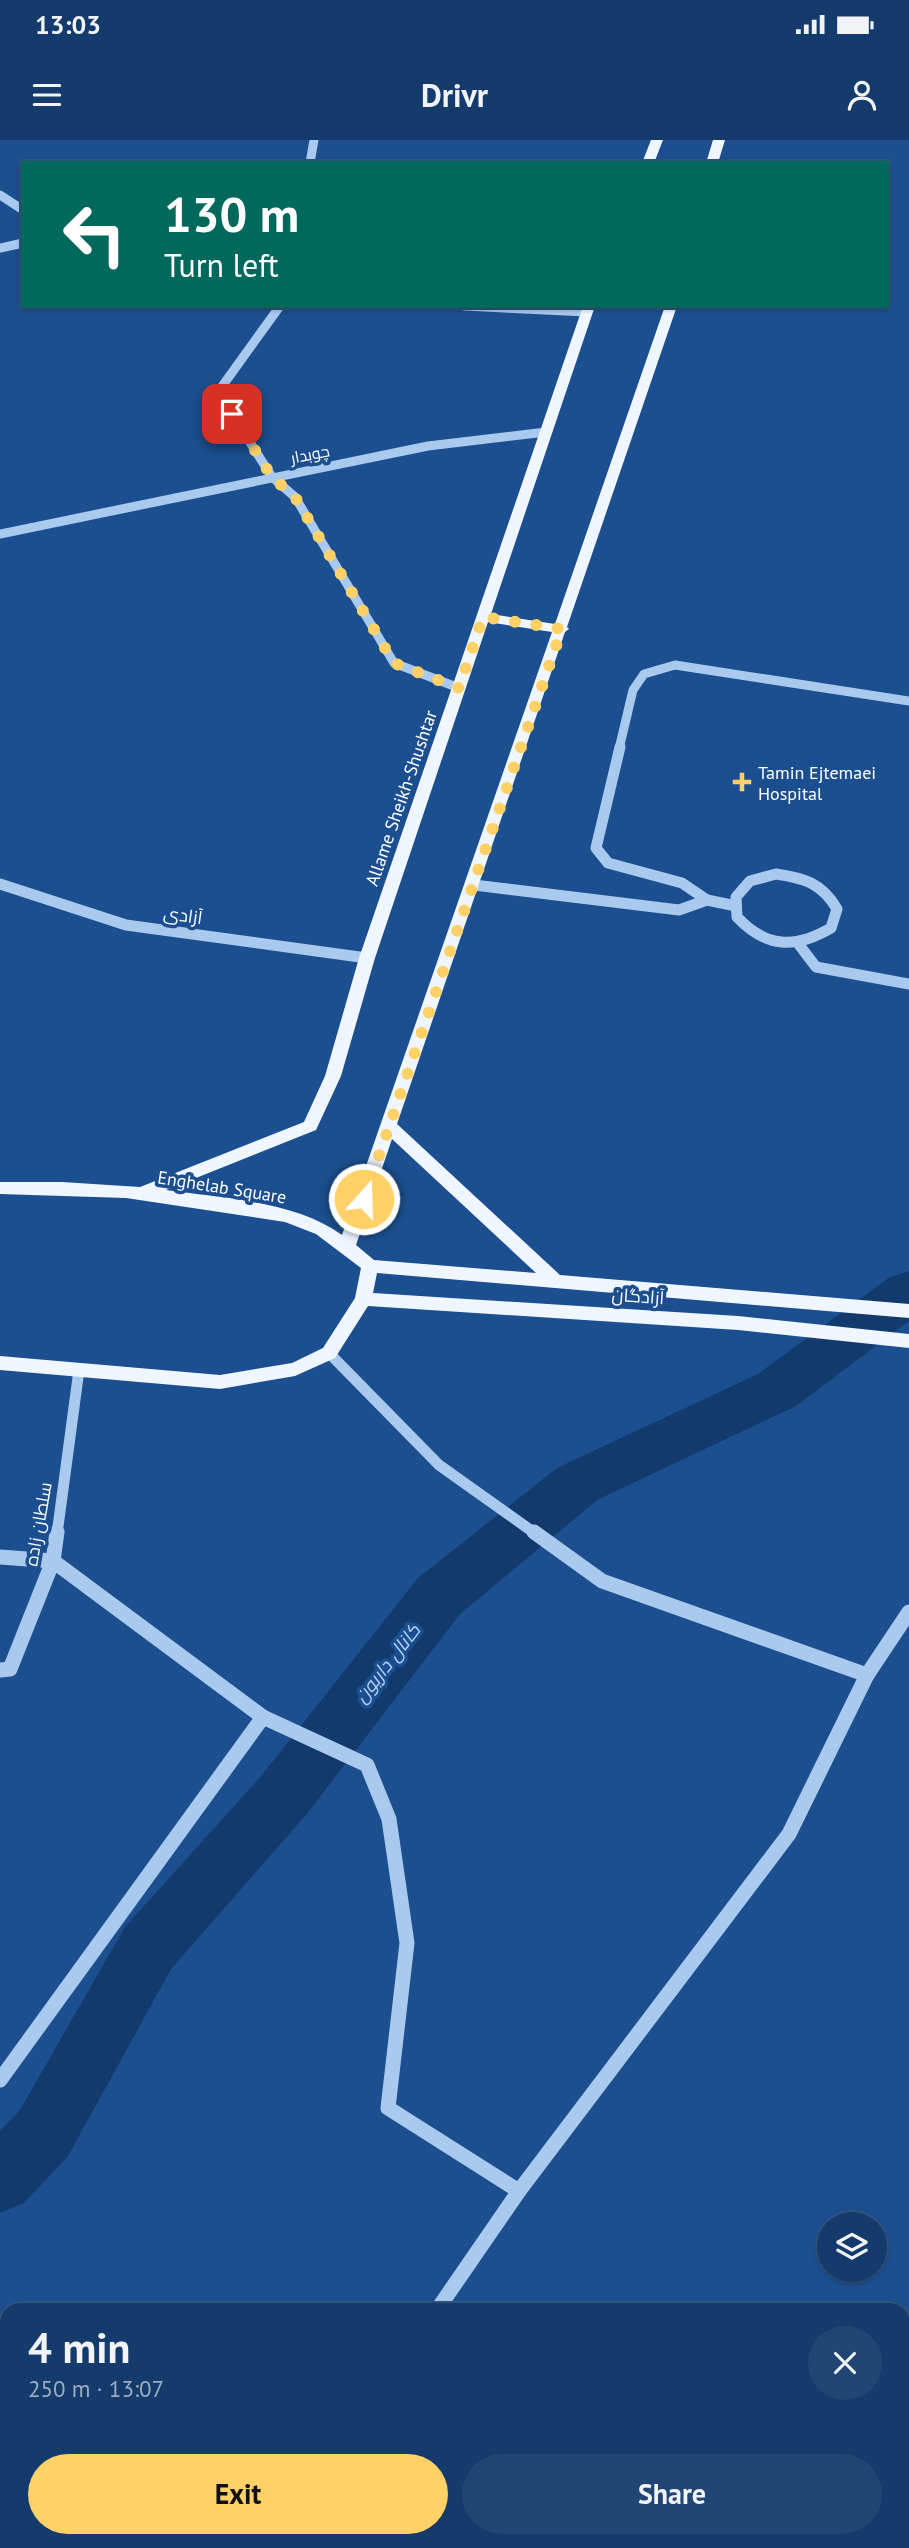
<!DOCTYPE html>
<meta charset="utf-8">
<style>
body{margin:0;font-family:"PT Sans",Cairo,sans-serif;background:#214673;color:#f1f3f6;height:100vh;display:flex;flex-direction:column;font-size:26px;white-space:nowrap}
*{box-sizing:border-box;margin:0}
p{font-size:23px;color:#9dadc1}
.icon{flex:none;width:38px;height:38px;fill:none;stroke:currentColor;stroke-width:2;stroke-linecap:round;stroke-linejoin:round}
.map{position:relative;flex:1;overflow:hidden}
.panel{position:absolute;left:0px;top:2163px;width:910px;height:245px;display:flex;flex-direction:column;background:#143b6b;border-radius:21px 21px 0 0;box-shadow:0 2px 5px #0004,0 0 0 2px #33557e}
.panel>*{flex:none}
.hud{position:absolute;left:21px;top:21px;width:868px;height:147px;border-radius:0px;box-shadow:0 2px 5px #0004,0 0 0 2px #33557e;background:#00695c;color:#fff;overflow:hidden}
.controls{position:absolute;left:817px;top:2072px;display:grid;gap:14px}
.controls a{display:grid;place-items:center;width:70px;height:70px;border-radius:50%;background:#143b6b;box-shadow:0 2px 5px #0004,0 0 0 2px #33557e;font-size:35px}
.pin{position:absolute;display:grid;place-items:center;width:60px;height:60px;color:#fff;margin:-30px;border-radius:14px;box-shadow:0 4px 10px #0006}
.me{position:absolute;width:77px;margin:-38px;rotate:20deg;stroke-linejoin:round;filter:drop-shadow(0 0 5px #0008)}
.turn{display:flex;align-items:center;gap:24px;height:147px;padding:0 28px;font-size:32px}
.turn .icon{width:91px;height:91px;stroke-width:2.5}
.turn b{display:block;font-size:49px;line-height:60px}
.round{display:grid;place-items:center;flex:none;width:74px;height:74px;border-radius:37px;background:#214673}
.summary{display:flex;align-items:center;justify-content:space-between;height:119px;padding:0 28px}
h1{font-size:42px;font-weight:600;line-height:52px}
.action{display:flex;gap:14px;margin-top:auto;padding:14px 28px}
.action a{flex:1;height:80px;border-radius:42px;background:#ffd166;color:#111;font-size:28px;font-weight:600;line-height:80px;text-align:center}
.action a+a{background:#214673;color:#f1f3f6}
.status{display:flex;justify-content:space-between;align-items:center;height:49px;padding:0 35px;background:#143b6b;direction:ltr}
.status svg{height:19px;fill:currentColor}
header{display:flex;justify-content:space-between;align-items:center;height:91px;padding:0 28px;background:#143b6b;font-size:32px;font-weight:600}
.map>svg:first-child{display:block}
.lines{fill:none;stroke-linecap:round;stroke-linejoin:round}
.canal{fill:#123a6d;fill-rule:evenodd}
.minor-far2{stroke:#a9c9ee;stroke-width:9}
.minor-far1{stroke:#a9c9ee;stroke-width:11}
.minor{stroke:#a9c9ee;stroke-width:15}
.major{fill:#f0f6ff;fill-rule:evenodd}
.route{stroke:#ffd166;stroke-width:12;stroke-dasharray:0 21.6}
.poi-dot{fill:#ffd166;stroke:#1b4f8f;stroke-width:2.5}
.labels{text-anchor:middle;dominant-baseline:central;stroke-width:7;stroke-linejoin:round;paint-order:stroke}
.far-street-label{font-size:16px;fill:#fff;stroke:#1b4f8f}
.poi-label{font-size:18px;fill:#fff;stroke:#1b4f8f;text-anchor:start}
.street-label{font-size:18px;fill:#fff;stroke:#1b4f8f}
.water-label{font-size:19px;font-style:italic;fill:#b5d3f5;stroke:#1b4f8f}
</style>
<div class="status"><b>13:03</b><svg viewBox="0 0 49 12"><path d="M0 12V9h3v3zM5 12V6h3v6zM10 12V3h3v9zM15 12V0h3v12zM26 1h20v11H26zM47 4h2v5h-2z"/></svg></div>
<header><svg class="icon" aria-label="menu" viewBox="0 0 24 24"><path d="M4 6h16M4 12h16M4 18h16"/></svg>Drivr<svg class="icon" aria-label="person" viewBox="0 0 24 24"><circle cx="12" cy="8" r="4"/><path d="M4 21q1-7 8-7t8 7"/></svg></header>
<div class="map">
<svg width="909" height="2408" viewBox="0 0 909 2408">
<rect width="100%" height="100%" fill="#1b4f8f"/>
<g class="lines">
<!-- canal -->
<polygon class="canal" points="909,1131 909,1181 796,1266 597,1360 460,1474 306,1675 171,1829 68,2016 24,2063 0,2073 0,1991 20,1970 125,1787 262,1635 418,1438 557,1328 758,1234 890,1137"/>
<!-- minor-far2 -->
<g class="minor-far2">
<polyline points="310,23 314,0"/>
<polyline points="0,55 23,70"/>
<polyline points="0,108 23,103"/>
<polyline points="280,166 218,252 272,337 295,357 394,523 459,548"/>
<polyline points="464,166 587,172"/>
<polyline points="0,394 428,306 546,292"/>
<polyline points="619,609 633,550 644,534 675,525 909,561"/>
</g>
<!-- minor-far1 -->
<g class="minor-far1">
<path d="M776,734C804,738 822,743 837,769L831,788C795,809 766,808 737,777L736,757L750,741Z"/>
<polyline points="0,744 126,785 367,818"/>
<polyline points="474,745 679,770 707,760 682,743 608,723 596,708 620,607"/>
<polyline points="707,760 736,766"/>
<polyline points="797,802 816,827 909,844"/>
<polyline points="329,1213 439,1325 536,1394"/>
<polyline points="57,1394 79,1230"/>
</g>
<!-- minor -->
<g class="minor">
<polyline points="0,1417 53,1421 263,1577 367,1625 389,1679 407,1803 388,1968 519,2051"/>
<polyline points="0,1530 10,1529 53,1421 57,1392"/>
<polyline points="867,1535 909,1472"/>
<polyline points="0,1940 263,1577"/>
<polyline points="437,2170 519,2051 789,1694 867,1535 602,1441 534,1392"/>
<polyline points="271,2408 276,2401"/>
</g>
<!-- major -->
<g class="major">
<polygon points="651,0 663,0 654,23 642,23"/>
<polygon points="713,0 725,0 718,23 706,23"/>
<path d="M583,166H595L491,474L555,484L665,166H677L567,487L569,489L565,492L397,984L560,1135L909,1164V1178L377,1133L373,1153L738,1176L909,1194V1208L738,1190L368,1166L335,1218L295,1236L220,1249L0,1230V1216L220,1235L292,1223L323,1208L355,1158L361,1128L316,1094L285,1082L126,1058L0,1054V1042H62L140,1047L304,982L325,936L359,818ZM488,482L552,492L342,1095C295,1061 223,1058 166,1050L316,990L341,936L375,818ZM392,999L536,1133L374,1120L356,1105Z"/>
</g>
</g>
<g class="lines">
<!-- route -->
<polyline class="route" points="232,274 272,337 295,357 394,523 459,548 483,477 562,489 364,1059"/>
</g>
<!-- markers -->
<path class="poi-dot" d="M738.5 631.5h7v7h7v7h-7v7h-7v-7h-7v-7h7z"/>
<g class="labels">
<!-- far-street labels -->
<g class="far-street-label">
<text transform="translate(310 314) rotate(-11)">چوبدار</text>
</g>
<!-- poi labels -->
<g class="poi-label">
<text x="758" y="632">Tamin Ejtemaei<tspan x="758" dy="21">Hospital</tspan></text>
</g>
<!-- street labels -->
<g class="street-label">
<text transform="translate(401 658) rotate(-71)">Allame Sheikh-Shushtar</text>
<text transform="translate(183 775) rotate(8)">آزادی</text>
<text transform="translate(222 1047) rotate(9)">Enghelab Square</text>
<text transform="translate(638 1156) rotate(4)">آزادگان</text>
<text transform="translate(38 1384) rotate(-80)">سلطان زاده</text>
</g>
<!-- water labels -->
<g class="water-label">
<text transform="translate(387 1523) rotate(-52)">کانال داریون</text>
</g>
</g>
</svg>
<div class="controls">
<a><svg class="icon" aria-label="layers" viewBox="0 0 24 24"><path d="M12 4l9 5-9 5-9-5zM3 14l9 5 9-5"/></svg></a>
</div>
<div class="pin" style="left:232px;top:274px;background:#d93025"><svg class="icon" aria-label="arrive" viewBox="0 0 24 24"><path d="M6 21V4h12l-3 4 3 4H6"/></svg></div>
<svg class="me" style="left:364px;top:1059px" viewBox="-20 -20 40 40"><circle r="17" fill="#ffd166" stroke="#fff" stroke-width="3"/><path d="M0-11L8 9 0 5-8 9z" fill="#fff"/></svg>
<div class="hud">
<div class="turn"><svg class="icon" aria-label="left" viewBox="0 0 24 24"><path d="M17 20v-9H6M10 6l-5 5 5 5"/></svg><div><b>130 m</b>Turn left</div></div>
</div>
<section class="panel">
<div class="summary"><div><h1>4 min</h1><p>250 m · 13:07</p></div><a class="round"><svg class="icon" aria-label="close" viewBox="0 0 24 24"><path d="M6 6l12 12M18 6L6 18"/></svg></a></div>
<div class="action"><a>Exit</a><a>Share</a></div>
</section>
</div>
